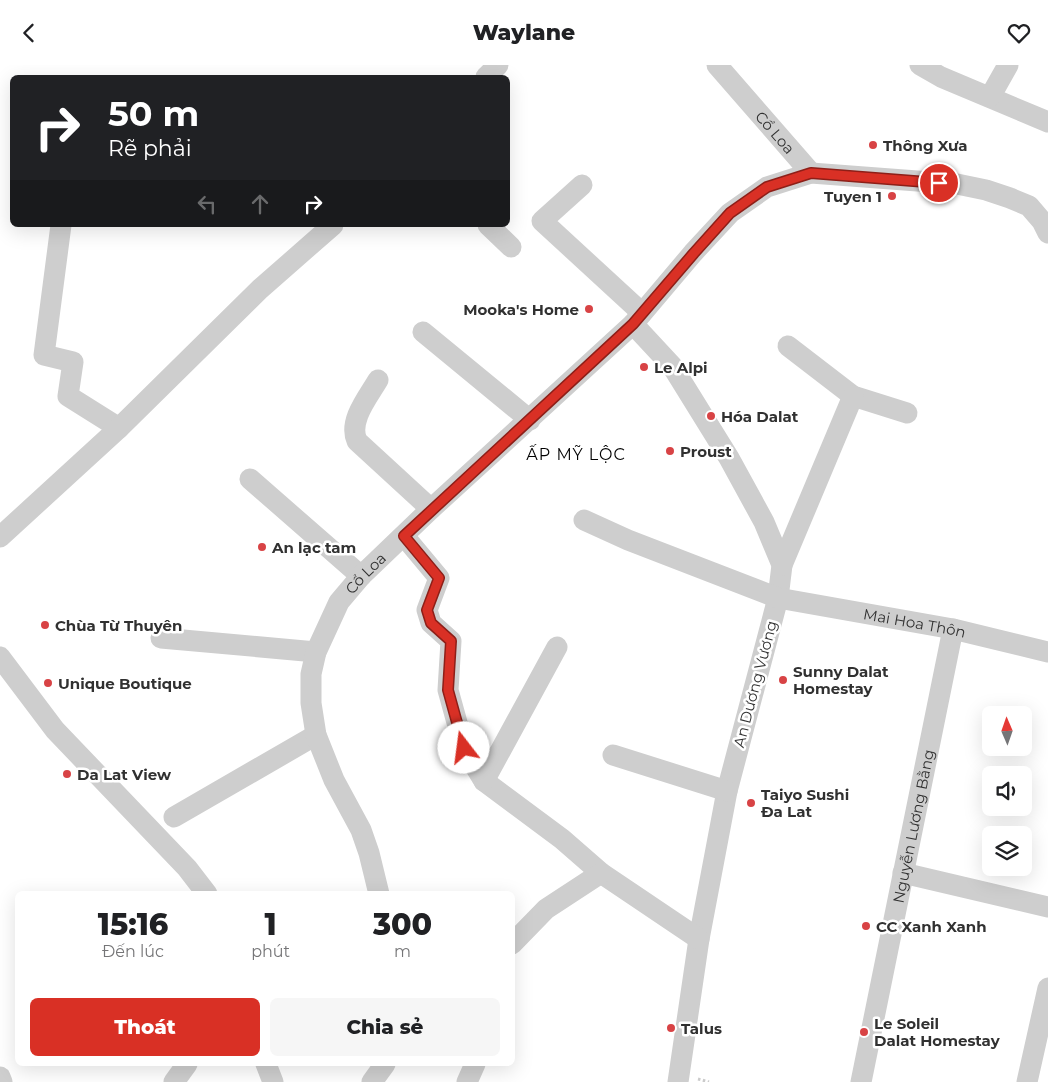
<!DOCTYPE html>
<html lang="vi">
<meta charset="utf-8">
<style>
body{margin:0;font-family:Montserrat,sans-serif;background:#f6f6f6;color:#202124;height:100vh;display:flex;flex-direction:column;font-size:19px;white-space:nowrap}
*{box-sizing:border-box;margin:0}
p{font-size:16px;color:#757577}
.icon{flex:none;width:28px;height:28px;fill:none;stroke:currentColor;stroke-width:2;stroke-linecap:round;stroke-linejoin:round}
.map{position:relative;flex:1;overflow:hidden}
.details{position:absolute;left:15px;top:826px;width:500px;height:175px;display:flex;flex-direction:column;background:#fff;border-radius:8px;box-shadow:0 5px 20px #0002}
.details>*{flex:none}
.banner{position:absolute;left:10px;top:10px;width:500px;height:152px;border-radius:8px;box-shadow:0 5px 20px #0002;background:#202124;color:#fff;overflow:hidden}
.needle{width:32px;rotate:358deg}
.tools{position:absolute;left:982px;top:641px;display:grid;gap:10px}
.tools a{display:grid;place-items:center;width:50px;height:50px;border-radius:8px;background:#fff;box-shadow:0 5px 20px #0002;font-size:25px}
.pin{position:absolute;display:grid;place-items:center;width:42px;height:42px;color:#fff;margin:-21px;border:2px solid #fff;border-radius:50%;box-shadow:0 1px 5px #0007}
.me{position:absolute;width:55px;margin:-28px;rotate:345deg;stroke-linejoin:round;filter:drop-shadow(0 0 4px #0008)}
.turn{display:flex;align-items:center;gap:18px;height:105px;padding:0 15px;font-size:22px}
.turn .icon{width:65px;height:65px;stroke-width:2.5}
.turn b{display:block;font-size:35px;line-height:42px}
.lanes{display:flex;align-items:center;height:48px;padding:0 15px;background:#0003;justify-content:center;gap:25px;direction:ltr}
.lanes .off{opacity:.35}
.eta{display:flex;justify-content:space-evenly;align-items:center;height:85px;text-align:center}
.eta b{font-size:30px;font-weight:800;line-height:35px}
.cta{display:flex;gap:10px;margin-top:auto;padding:10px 15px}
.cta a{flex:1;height:58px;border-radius:8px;background:#d93025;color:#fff;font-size:20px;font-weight:800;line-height:58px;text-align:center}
.cta a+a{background:#f6f6f6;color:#202124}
header{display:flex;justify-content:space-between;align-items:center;height:65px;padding:0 15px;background:#fff;font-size:22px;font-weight:800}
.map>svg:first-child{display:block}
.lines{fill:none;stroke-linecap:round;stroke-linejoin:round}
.path{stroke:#cbcbcb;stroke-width:3;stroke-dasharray:2.5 2.5;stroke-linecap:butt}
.minor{stroke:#cecece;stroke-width:21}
.route-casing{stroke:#8d1f18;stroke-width:12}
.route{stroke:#d93025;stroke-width:9}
.poi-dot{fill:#d84345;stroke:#fff;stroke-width:2}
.labels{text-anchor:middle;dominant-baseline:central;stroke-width:5;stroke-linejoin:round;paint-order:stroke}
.street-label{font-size:15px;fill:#313131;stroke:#fff}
.poi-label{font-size:15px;font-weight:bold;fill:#313131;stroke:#fff;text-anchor:start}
.neighbourhood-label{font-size:16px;letter-spacing:1px;fill:#000;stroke:#fff}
</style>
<header><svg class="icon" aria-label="back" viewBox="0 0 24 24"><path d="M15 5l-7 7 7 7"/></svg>Waylane<svg class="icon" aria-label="heart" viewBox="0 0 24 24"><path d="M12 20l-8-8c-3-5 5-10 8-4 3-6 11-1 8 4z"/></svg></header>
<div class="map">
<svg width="1048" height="1017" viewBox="0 0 1048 1017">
<rect width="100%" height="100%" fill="#fff"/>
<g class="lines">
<!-- path -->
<polyline class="path" points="698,1014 709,1017"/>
<!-- minor -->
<g class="minor">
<path id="s1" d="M717,0L811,108"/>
<polyline points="920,0 941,12 1048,57"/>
<polyline points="486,12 498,0"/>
<polyline points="990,32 1008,0"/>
<polyline points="582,120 542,156 642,248"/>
<polyline points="61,160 44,290 73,297 68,331 119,363"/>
<polyline points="488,160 511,182"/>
<polyline points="633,259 672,301 729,393 764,457 782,500 778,533 727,726 699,874 678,1017"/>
<polyline points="423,267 530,355"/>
<polyline points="788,281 853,331 907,348"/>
<path d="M378,315C368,332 348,356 357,376L431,444"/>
<polyline points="250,414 361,511"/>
<path id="s2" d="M584,455L628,475L778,533L953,564L1048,587"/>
<polyline points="404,471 439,513 427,545 431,558 451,576 448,625 464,683 484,716 562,774 601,808 699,874"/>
<polyline points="0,472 119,363 260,224 333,160"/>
<polyline points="782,500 853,331"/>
<polyline points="161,573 316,587"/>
<polyline points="0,592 55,665 187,803 207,829"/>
<polyline points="613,690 727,726"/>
<polyline points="484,716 557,582"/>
<polyline points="174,752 316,670"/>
<polyline points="903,808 1048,842"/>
<path id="s3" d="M379,829L369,788L361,765L334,715L316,670L311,638V609L316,587L339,537L361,511L431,444L633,259L693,188L730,148L767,122L811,108L957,119L986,125L1010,133L1029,141L1042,156L1048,168"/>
<polyline points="512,879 546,844 601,808"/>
<polyline points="266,999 273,1017"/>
<polyline points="0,1012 2,1017"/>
<polyline points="174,1017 187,999"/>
<polyline points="372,1017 385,999"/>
<polyline points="467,1017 475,999"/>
<path id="s4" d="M861,1017L953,564"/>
<polyline points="1027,1017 1048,923"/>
</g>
</g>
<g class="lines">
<!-- route casing -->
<g class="route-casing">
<polyline id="route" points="464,683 448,625 451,576 431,558 427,545 439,513 404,471 633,259 694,188 730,148 767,122 811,108 939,118"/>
</g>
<!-- route -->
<use href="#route" class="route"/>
</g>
<!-- markers -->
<g class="poi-dot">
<circle cx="873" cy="80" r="5"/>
<circle cx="892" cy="131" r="5"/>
<circle cx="589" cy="244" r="5"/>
<circle cx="644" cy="302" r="5"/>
<circle cx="711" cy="351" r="5"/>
<circle cx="670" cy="386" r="5"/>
<circle cx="262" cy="482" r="5"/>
<circle cx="45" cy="560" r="5"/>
<circle cx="783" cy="615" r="5"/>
<circle cx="48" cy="618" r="5"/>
<circle cx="67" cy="709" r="5"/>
<circle cx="751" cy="738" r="5"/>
<circle cx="866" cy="861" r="5"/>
<circle cx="671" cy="963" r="5"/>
<circle cx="864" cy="967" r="5"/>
</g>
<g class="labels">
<!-- street labels -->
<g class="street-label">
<text stroke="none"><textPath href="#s1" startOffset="89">Cổ Loa</textPath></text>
<text stroke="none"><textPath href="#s3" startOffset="350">Cổ Loa</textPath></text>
<text stroke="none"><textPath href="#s2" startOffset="348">Mai Hoa Thôn</textPath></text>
<text transform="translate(755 619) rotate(-75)">An Dương Vương</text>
<text stroke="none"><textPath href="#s4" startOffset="261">Nguyễn Lương Bằng</textPath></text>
</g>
<!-- poi labels -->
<g class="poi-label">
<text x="883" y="80">Thông Xưa</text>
<text x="882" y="131" text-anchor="end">Tuyen 1</text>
<text x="579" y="244" text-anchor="end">Mooka's Home</text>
<text x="654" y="302">Le Alpi</text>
<text x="721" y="351">Hóa Dalat</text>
<text x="680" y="386">Proust</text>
<text x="272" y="482">An lạc tam</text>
<text x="55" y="560">Chùa Từ Thuyên</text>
<text x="793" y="606">Sunny Dalat<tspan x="793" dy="17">Homestay</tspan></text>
<text x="58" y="618">Unique Boutique</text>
<text x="77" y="709">Da Lat View</text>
<text x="761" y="729">Taiyo Sushi<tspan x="761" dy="17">Đa Lat</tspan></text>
<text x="876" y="861">CC Xanh Xanh</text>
<text x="874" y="958">Le Soleil<tspan x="874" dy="17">Dalat Homestay</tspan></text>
<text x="681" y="963">Talus</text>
</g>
<!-- neighbourhood labels -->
<g class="neighbourhood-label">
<text x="576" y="389">ẤP MỸ LỘC</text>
</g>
</g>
</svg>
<div class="tools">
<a><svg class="needle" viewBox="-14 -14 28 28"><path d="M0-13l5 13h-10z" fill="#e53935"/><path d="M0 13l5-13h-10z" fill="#757577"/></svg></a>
<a><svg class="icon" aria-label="sound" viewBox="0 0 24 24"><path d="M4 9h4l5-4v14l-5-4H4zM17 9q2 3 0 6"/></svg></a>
<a><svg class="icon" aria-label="layers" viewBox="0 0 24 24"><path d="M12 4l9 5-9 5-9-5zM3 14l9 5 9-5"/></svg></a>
</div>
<div class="pin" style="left:939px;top:118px;background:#d93025"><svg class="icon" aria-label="arrive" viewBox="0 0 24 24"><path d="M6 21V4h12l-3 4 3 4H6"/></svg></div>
<svg class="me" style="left:464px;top:683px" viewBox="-20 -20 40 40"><circle r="19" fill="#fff"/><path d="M0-13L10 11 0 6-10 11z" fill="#d93025"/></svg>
<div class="banner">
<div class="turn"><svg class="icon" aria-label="right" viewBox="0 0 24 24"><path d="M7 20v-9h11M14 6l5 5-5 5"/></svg><div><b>50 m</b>Rẽ phải</div></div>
<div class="lanes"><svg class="icon off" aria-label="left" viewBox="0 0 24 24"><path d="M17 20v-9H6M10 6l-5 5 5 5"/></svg><svg class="icon off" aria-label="ahead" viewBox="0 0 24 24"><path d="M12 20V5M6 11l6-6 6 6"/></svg><svg class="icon" aria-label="right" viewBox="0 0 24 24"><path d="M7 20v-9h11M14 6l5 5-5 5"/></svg></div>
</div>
<section class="details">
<div class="eta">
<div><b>15:16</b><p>Đến lúc</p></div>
<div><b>1</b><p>phút</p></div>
<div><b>300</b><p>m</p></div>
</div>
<div class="cta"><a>Thoát</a><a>Chia sẻ</a></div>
</section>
</div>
